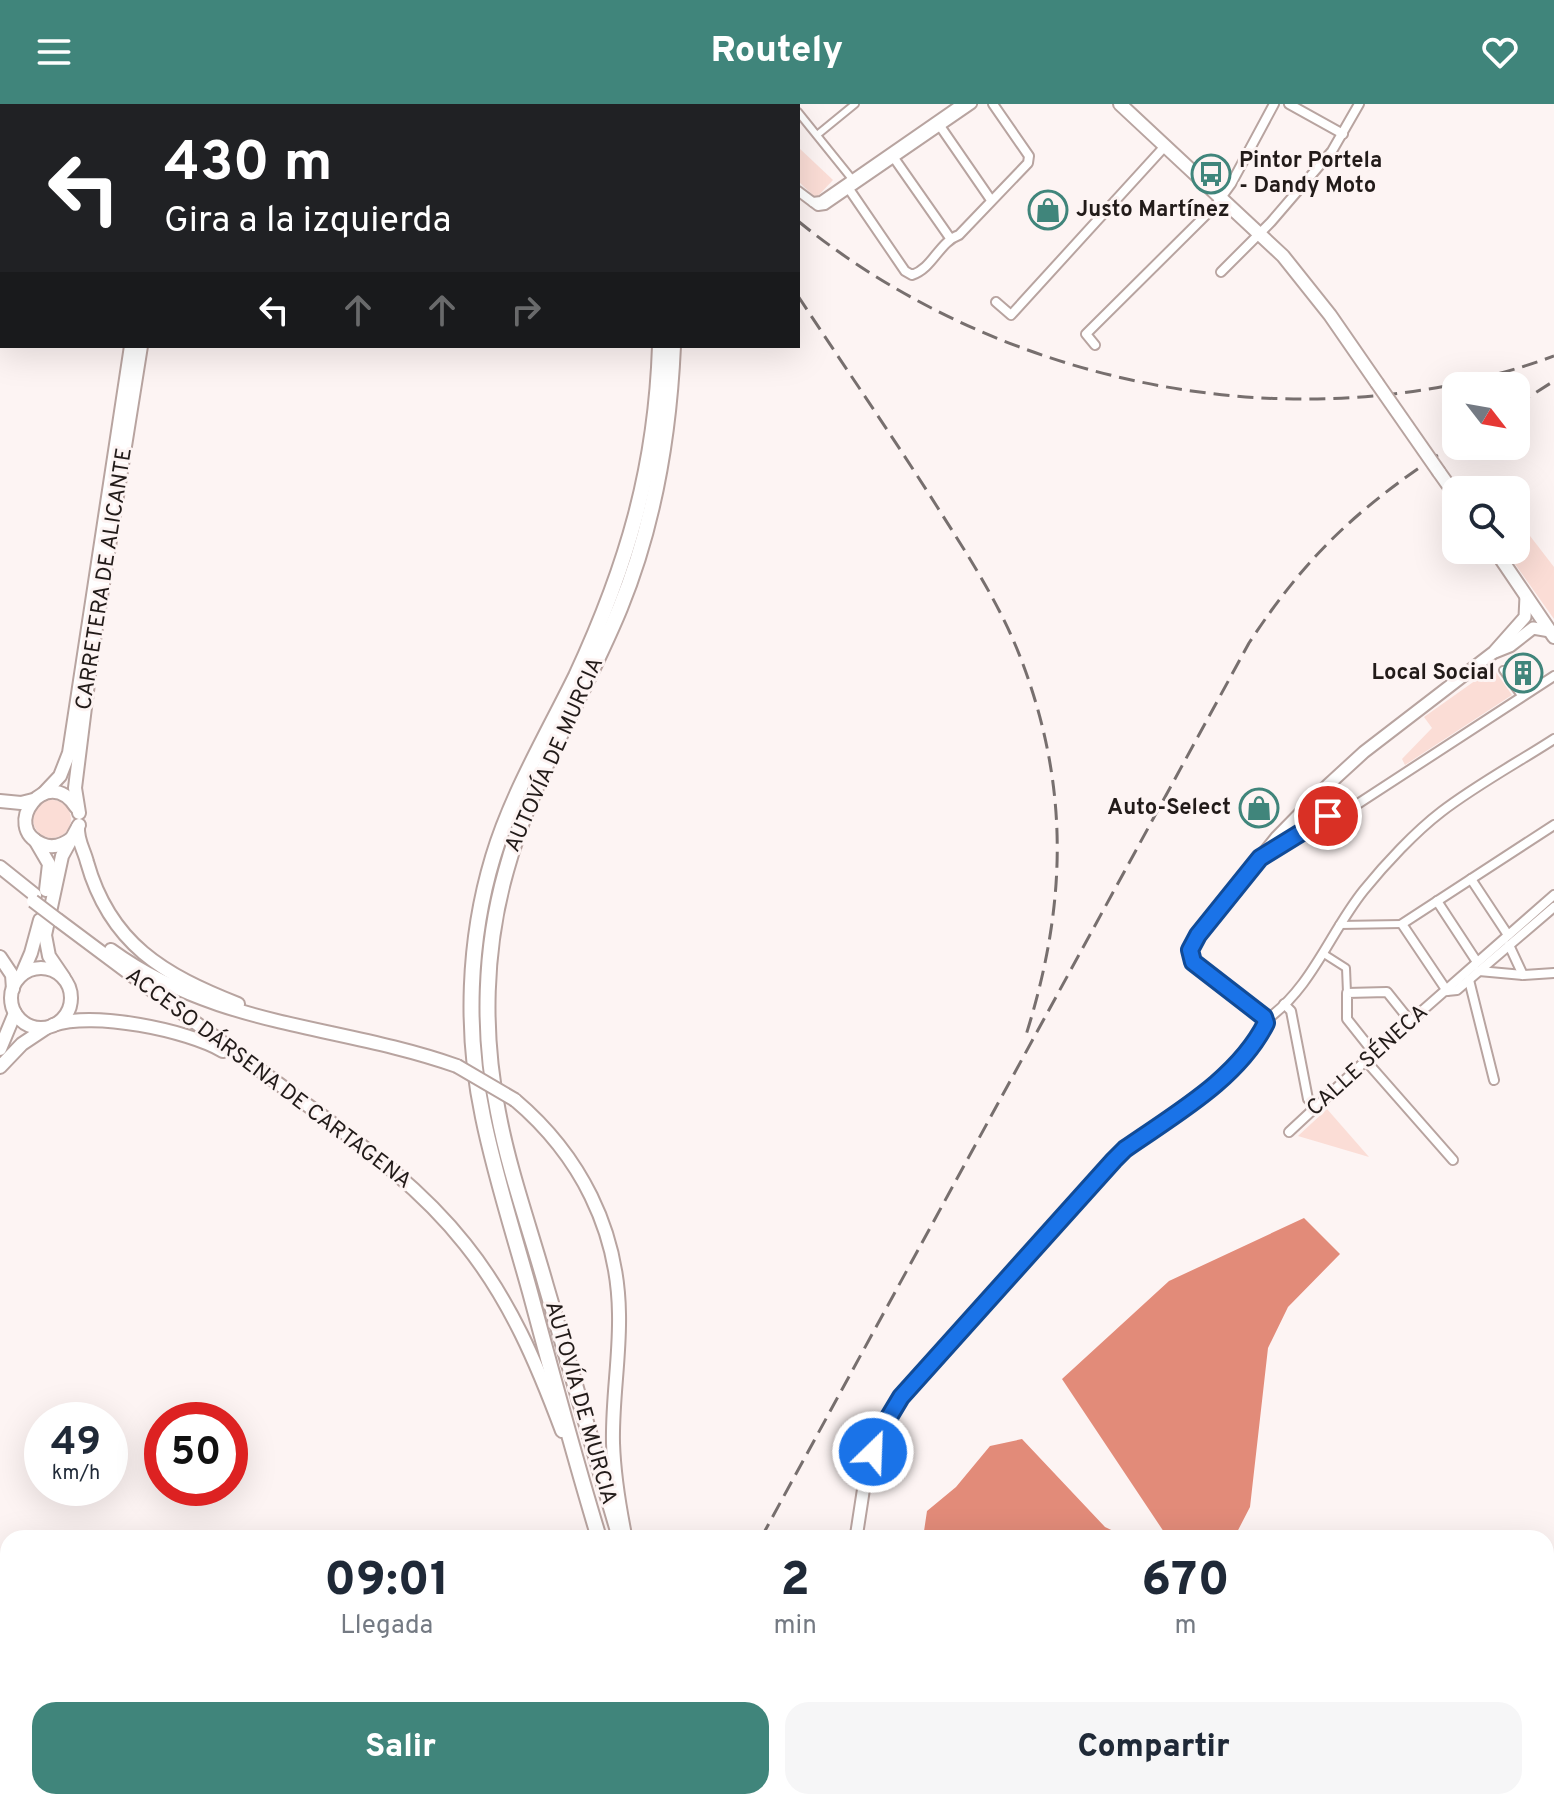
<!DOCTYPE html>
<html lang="es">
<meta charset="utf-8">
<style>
body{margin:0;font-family:Overpass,sans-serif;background:#f6f6f7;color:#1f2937;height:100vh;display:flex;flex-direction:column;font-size:30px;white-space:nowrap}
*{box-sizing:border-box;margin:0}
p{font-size:26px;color:#747a83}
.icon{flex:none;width:44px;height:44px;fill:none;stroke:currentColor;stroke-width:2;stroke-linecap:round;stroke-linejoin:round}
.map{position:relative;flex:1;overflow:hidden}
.sheet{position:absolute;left:0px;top:1426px;width:1554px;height:280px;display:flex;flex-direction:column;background:#fff;border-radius:24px 24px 0 0;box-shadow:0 8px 32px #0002}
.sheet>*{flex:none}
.hud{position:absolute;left:0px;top:0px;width:800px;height:244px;box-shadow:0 8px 32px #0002;background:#202124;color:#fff;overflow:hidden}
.needle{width:52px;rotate:121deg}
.fabs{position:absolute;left:1442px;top:268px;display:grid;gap:16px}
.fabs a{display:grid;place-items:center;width:88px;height:88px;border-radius:16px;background:#fff;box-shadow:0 8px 32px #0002;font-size:40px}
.speed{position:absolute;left:24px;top:1298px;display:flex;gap:16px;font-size:40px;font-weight:700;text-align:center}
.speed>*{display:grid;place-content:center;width:104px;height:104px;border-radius:50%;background:#fff;box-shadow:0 8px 32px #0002;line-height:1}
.speed small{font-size:20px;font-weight:400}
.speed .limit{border:12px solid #d22;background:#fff;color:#111}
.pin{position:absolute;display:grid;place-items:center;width:68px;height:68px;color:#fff;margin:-34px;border:4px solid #fff;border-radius:50%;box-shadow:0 2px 8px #0007}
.me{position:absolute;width:88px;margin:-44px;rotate:24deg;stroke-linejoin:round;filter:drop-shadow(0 0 6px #0008)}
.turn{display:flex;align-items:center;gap:28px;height:168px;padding:0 32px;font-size:36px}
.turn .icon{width:104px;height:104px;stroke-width:2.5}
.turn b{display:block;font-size:56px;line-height:68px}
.lanes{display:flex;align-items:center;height:76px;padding:0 32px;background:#0003;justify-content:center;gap:40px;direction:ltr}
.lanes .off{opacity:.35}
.eta{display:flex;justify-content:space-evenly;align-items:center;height:136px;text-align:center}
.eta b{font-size:48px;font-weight:800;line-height:56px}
.action{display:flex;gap:16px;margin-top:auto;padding:16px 32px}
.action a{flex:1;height:92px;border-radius:24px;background:#40857b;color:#fff;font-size:32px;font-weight:800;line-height:92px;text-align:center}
.action a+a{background:#f6f6f7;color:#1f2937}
header{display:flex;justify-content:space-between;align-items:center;height:104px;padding:0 32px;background:#40857b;color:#fff;font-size:36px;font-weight:800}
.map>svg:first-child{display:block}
.green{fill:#fbddd6}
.water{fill:#e28b79}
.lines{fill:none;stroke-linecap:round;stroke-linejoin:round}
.pedestrian-casing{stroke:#b8a4a0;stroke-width:10}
.minor-casing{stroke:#b8a4a0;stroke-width:12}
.secondary-casing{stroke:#b8a4a0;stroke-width:15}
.primary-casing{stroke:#b8a4a0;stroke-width:16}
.trunk-casing{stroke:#b8a4a0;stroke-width:16}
.motorway-casing{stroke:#b8a4a0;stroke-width:18}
.pedestrian{stroke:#fff;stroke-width:6}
.minor{stroke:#fff;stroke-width:8}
.secondary{stroke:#fff;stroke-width:11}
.primary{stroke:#fff;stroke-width:12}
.trunk{stroke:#fff;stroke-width:12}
.motorway{stroke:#fff;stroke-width:14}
.rail{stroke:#776f6e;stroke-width:3;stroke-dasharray:16 8;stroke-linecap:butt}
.primary-bridge-casing{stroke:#b8a4a0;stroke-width:16;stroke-linecap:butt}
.trunk-bridge-casing{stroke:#b8a4a0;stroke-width:16;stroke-linecap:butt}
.primary-bridge{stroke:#fff;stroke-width:12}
.trunk-bridge{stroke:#fff;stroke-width:12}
.route-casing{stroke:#114b97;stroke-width:20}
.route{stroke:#1a73e8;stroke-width:14}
.labels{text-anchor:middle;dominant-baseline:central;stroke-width:6;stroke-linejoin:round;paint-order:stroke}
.poi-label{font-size:22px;font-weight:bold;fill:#221b19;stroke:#fdf4f3;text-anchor:start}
.street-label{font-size:22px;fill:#221b19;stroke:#fdf4f3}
</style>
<header><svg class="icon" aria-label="menu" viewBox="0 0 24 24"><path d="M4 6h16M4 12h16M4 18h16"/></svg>Routely<svg class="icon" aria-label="heart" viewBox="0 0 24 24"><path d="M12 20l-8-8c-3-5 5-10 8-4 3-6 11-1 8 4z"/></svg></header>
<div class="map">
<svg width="1554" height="1706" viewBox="0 0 1554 1706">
<rect width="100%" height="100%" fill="#fdf4f3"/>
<!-- green -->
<g class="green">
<polygon points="799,44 833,76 816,94 798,77"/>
<polygon points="1527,428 1554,463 1554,515 1505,446 1516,446 1516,433"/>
<polygon points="1493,564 1512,591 1405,661 1402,655 1432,624 1424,613"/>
<circle cx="52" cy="715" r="19"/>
<polygon points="1327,1005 1369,1053 1298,1032"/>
</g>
<!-- water -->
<g class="water">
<polygon points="1304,1114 1340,1150 1288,1203 1268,1244 1250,1403 1234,1434 1168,1434 1062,1275 1169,1177"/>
<polygon points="1022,1335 1105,1423 1128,1434 923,1434 927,1407 956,1383 990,1342"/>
</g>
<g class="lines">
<!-- pedestrian casing -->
<g class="pedestrian-casing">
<g id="pedestrian">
<polyline points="791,0 792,2"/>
<polyline points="798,8 852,75"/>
<polyline points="817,31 855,0"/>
<polyline points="1503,566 1522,593"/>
<polyline points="1339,821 1402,820"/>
<polyline points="1324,850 1346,864 1347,889"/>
</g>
</g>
<!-- minor casing -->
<g class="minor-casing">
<g id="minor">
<polyline points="1289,0 1343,30"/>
<polyline points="158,2 159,0"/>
<polyline points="750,2 752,0"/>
<polyline points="940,22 991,96"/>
<polyline points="894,54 950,134"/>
<path d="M849,85L905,167L912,171C933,164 939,138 959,131L1028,59L1029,52L993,0"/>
<polyline points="798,87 818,102 825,101 972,0"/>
<polyline points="813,98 821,97 961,0"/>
<polyline points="0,154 2,155"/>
<polyline points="1221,168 1271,118 1332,47 1359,0"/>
<polyline points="996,198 1011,211 1166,41"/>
<polyline points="1095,241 1086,230 1215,102 1231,80 1274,0"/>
<polyline points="1328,712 1353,703 1554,572"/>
<polyline points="1265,751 1328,712 1321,688"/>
<polyline points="1471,775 1508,831"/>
<polyline points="1437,797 1477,858"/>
<polyline points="1509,841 1523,871"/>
<polyline points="1479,867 1523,871 1554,869"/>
<polyline points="1469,876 1494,976"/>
<polyline points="1447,887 1402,820 1554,721"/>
<polyline points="1447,887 1457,886 1554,803"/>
<polyline points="1284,900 1291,907 1308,995 1316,1003"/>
<path d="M1266,916C1312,884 1330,828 1364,786C1385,760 1415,728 1441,708C1476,681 1517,659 1554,635"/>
<polyline points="1374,949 1347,915 1347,889 1387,888 1411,918"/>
<polyline points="1366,957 1453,1056"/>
<polyline points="1289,1028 1374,949 1554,791"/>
<polyline points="0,1629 8,1632"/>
<polyline points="112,1698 122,1706"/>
</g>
</g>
<!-- secondary casing -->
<g class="secondary-casing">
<g id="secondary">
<polyline points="1495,548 1510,542 1533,524 1550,527"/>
<polyline points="856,1434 866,1369 880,1328 901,1293 1125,1045 1225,972 1264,924 1266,919 1262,911 1193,858 1190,846 1198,831 1277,733 1328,681 1364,648 1494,548 1525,513 1526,492"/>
<polyline points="813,1706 815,1698"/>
</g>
</g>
<!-- primary casing -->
<g class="primary-casing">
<g id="primary">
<polyline points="1120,0 1283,152 1330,211 1377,279"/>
<polyline points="169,2 170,0"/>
<polyline points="180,2 180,0"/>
<polyline points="1439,368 1456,392"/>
<polyline points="1495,446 1554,533"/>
<polyline points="43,690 60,672 69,649 131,242"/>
<polyline points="79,709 75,684 91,555 141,242"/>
<path d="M72,734C63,741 53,745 42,740C0,723 47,659 76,703"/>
<polyline points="35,736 49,760 46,786"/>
<circle cx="41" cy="894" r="30"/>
<polyline points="22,870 31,849 40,816"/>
<polyline points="64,874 49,852 45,831 62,752 79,721"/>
<polyline points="0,945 15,909"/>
<polyline points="0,963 22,940 46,924"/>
</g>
</g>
<!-- trunk casing -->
<g class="trunk-casing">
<g id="trunk">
<polyline points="0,697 21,699 33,696"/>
<path d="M78,723C77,736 84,746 87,758C110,840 164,871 238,900"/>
<polyline points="0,763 35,791"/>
<path d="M58,816C135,874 213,932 291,989C353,1035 417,1079 465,1140C510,1196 537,1260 562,1327"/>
<path d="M111,846C218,924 338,920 457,962"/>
<polyline points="0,853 12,871 13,885"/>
<path d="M53,921C93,907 187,926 223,947"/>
<path d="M515,996C580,1051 618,1126 619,1210C620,1253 612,1296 613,1339C614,1370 619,1401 625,1431"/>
</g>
</g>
<!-- motorway casing -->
<g class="motorway-casing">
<g id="motorway">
<polyline points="629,0 630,2"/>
<polyline points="642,0 642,2"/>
<path d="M599,1434C574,1352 552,1270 530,1188C514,1130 495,1072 483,1013C465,928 468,836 493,753C512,690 547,631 576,572C627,462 656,364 660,242"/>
<path d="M620,1434C595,1350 571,1266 546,1182C530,1125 509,1067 498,1008C482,929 484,845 506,767C531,674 584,592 620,504C654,421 669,331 673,242"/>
<polyline points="677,1698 679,1706"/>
<polyline points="695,1698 698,1706"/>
</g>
</g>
<!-- pedestrian -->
<use href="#pedestrian" class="pedestrian"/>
<!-- minor -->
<use href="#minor" class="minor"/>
<!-- secondary -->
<use href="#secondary" class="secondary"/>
<!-- primary -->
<use href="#primary" class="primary"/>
<!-- trunk -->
<use href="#trunk" class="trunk"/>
<!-- motorway -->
<use href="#motorway" class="motorway"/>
<!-- rail -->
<g class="rail">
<polyline points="680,0 681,2"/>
<polyline points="84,2 86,0"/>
<polyline points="0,92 2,89"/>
<path d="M798,117C1003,284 1304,344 1554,252"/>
<path d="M798,192C844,262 891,330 936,401C967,450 1000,500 1021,555C1070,683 1067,801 1026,931"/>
<polyline points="1516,301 1554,277"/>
<path d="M761,1434L1249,539C1310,446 1364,399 1456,339"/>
<polyline points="613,1706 617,1698"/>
</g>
<!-- primary-bridge casing -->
<g class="primary-bridge-casing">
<polyline id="primary-bridge" points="1377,279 1439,368"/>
</g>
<!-- trunk-bridge casing -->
<g class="trunk-bridge-casing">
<g id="trunk-bridge">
<polyline points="33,797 58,816"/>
<polyline points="457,962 515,996"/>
</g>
</g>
<!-- primary-bridge -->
<use href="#primary-bridge" class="primary-bridge"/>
<!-- trunk-bridge -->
<use href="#trunk-bridge" class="trunk-bridge"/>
</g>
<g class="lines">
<!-- route casing -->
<g class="route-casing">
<path id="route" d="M873,1348L880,1328L901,1293L1114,1056L1125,1045C1175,1010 1238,975 1266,919L1264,913L1193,858L1190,846L1198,831L1260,754L1328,712"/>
</g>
<!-- route -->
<use href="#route" class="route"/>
</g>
<!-- icons -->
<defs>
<g id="bus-ring" transform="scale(2)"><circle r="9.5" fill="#fdf4f3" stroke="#40857b" stroke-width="1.5"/><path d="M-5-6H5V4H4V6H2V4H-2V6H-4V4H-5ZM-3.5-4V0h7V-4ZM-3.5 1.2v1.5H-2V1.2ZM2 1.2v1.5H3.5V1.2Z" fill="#40857b"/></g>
<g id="shop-ring" transform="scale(2)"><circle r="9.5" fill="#fdf4f3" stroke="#40857b" stroke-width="1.5"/><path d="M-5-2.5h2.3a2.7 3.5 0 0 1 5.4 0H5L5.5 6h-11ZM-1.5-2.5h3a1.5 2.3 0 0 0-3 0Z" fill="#40857b"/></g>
<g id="building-ring" transform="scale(2)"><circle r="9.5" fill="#fdf4f3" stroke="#40857b" stroke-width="1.5"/><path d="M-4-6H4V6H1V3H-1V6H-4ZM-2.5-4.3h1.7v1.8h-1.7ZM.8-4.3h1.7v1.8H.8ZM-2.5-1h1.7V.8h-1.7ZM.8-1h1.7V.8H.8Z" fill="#40857b"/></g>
</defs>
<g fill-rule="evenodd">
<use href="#bus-ring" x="1211" y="70"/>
<use href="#shop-ring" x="1048" y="106"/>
<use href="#building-ring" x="1523" y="569"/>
<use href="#shop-ring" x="1259" y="704"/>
</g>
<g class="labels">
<!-- poi labels -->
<g class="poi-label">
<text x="1239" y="57">Pintor Portela<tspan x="1239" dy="25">- Dandy Moto</tspan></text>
<text x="1076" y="106">Justo Martínez</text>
<text x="1495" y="569" text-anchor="end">Local Social</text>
<text x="1231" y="704" text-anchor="end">Auto-Select</text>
</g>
<!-- street labels -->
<g class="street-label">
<text transform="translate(105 475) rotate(-81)">CARRETERA DE ALICANTE</text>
<text transform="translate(555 651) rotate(-66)">AUTOVÍA DE MURCIA</text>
<text transform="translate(1368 957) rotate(-42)">CALLE SÉNECA</text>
<text transform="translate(268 975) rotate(37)">ACCESO DÁRSENA DE CARTAGENA</text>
<text transform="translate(580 1299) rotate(74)">AUTOVÍA DE MURCIA</text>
</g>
</g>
</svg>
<div class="fabs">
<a><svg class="needle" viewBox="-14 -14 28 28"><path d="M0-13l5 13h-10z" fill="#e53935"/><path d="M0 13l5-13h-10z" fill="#747a83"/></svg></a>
<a><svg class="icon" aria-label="search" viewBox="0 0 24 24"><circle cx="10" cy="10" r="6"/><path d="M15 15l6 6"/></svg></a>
</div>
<div class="speed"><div>49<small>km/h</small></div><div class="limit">50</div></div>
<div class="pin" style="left:1328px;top:712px;background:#d93025"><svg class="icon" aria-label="arrive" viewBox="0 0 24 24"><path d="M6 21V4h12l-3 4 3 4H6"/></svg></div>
<svg class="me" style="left:873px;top:1348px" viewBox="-20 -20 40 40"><circle r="17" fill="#1a73e8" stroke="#fff" stroke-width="3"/><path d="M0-11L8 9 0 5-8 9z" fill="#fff"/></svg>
<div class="hud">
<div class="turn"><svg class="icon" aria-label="left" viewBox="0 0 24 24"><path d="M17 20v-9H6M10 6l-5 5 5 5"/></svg><div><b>430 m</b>Gira a la izquierda</div></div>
<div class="lanes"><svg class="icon" aria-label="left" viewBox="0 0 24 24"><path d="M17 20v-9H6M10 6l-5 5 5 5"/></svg><svg class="icon off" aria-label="ahead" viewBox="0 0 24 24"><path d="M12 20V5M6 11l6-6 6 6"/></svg><svg class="icon off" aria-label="ahead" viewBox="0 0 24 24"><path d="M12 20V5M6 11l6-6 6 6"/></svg><svg class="icon off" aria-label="right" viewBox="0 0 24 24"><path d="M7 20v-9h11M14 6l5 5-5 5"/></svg></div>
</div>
<section class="sheet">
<div class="eta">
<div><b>09:01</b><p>Llegada</p></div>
<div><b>2</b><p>min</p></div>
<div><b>670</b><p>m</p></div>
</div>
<div class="action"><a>Salir</a><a>Compartir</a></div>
</section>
</div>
